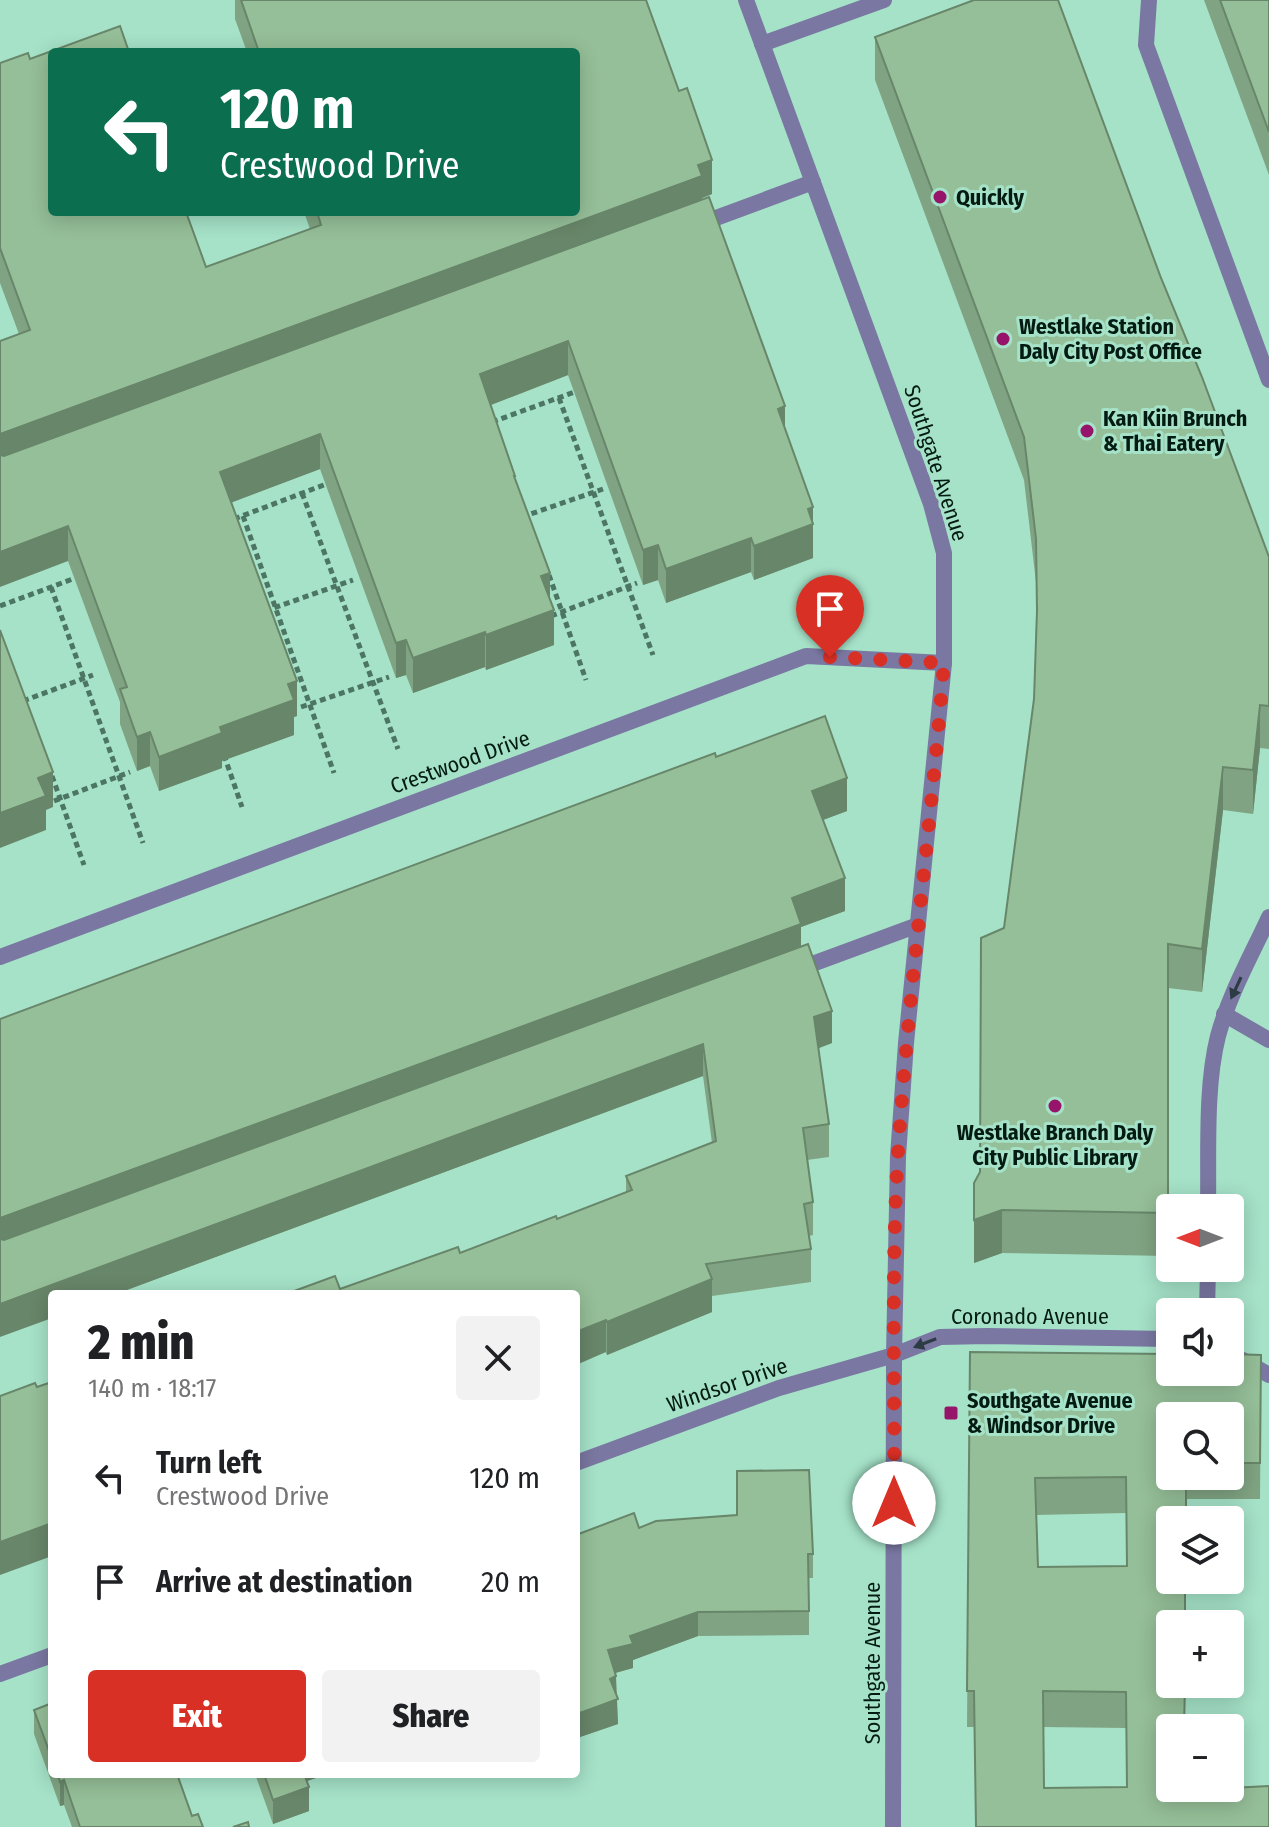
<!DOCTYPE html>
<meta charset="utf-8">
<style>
body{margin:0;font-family:"Fira Sans Condensed",sans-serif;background:#f2f2f2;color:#202124;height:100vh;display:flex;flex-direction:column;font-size:30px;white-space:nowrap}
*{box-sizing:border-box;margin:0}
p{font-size:26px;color:#757577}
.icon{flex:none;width:44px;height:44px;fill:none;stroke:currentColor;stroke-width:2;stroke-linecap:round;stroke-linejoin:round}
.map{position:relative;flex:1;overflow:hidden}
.drawer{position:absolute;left:48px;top:1290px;width:532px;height:488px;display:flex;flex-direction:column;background:#fff;border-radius:8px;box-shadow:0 4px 20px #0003}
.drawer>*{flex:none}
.guide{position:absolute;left:48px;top:48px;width:532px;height:168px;border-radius:8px;box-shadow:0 4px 20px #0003;background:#0b6e4f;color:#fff;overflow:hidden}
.needle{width:52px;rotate:270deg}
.tools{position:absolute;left:1156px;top:1194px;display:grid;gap:16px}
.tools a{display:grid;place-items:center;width:88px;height:88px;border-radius:8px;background:#fff;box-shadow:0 4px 20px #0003;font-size:40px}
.pin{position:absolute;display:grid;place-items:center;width:68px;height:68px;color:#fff;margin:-82px -34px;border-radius:50% 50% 50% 0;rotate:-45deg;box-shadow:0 0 8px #0007}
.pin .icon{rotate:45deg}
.me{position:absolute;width:88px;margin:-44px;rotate:0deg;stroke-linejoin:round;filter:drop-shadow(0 0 6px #0008)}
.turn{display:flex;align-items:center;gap:28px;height:168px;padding:0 40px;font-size:36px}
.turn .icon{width:104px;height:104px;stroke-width:2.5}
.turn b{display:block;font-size:56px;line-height:68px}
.round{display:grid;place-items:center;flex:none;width:84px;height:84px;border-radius:8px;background:#f2f2f2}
.head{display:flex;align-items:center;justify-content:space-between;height:136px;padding:0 40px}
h1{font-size:48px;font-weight:800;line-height:60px}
.cta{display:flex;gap:16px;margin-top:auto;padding:16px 40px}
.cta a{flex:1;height:92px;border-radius:8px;background:#d93025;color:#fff;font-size:32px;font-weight:800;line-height:92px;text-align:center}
.cta a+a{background:#f2f2f2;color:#202124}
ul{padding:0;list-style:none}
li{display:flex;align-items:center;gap:24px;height:104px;padding:0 40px}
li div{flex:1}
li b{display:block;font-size:30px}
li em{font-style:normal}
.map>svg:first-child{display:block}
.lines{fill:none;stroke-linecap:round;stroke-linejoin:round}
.path{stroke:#4c7564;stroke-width:5;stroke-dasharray:6 4;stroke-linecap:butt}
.service{stroke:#7a77a2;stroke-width:16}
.minor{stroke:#7a77a2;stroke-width:16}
.tertiary{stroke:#7a77a2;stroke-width:16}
.wall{fill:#80a483;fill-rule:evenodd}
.shaded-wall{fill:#68866a}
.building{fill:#95bf98;stroke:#68866a;stroke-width:2;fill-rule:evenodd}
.oneway{fill:#2d3b44}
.route{stroke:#d93025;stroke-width:14;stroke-dasharray:0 25.2}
.poi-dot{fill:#97146b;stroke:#a5e2c8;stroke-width:3}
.labels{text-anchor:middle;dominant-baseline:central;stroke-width:6;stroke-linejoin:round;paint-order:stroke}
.poi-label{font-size:22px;font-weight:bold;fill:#031b12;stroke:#a5e2c8;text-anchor:start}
.street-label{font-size:22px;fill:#031b12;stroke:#a5e2c8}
</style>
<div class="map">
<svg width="1269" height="1827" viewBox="0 0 1269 1827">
<rect width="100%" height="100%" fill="#a5e2c8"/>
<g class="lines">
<!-- path -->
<g class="path">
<polyline points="559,398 653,655"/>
<polyline points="492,422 580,390"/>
<polyline points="302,493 398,749"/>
<polyline points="243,516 334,773"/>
<polyline points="522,517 603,489"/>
<polyline points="234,519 329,483"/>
<polyline points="549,575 586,680"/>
<polyline points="51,587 143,843"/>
<polyline points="0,606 78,577"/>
<polyline points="265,611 353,580"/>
<polyline points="551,616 637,583"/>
<polyline points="23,701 93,675"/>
<polyline points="301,707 389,677"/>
<polyline points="224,755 242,807"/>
<polyline points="52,776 84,865"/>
<polyline points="54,801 130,772"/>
</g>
<!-- service -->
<g class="service">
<polyline points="1149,0 1146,45 1269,380"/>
<polyline points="762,44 884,0"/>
<polyline points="697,225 813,182"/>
<polyline points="796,970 918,925"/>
<polyline points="1224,1014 1269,1040"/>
<polyline points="1230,1353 1269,1375"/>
</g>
<!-- minor -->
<g class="minor">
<polyline points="0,957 806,656 944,663"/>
<path d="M1208,1208C1209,1155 1205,1087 1218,1036C1229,995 1251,956 1269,917"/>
<polyline points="1207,1312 1208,1268"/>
<polyline points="576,1463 779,1388 894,1355 940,1337 987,1336 1170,1339"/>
<polyline points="0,1674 52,1655"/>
</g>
<!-- tertiary -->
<polyline class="tertiary" points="746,0 931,504 944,553 944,663 906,1043 898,1156 894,1355 893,1827"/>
</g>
<!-- wall -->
<g class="wall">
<polygon points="235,0 646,0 712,194 702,198 702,200 785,429 813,558 754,580 751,572 666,603 658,580 643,585 568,375 491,405 515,481 550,600 554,645 486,670 485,667 413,693 406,675 396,678 320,469 231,502 297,716 294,717 294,735 222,761 222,768 159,791 150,766 137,771 120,724 120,702 68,561 19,334 0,283 0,63 30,59 206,267 310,229 304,212 576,212 576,52 247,52 235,19"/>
<polygon points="1204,0 1269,0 1269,175"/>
<polygon points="875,37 1161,278 1269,557 1269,749 1260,748 1253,814 1223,810 1202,992 1168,988 1168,1256 1002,1253 974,1263 980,1172 1004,928 1034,699 1036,622 1036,582 1024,480 875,80"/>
<polygon points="716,757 847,811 823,820 845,911 801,927 801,947 832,1043 818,1048 829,1124 829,1157 807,1160 813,1202 813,1235 809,1236 811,1249 811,1282 712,1296 712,1312 607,1355 576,1294 340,1289 460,1253 557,1219 626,1192 626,1176 712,1143 703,1076 116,1294 52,1294"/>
<path d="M970,1352L1261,1355L1260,1499H1186L1170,1788L976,1827L974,1727H967ZM1230,1416V1476H1170ZM1126,1513L1127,1566L1038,1567L1036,1515ZM1043,1727L1126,1728L1127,1787L1044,1788Z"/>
<polygon points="639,1528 813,1554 813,1578 809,1578 809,1635 698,1636 633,1660 633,1668 615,1673 618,1724 580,1737 576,1726 576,1535"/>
<polygon points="52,1703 52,1774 177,1774 192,1816 203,1827 72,1827 64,1805 60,1806 34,1734 34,1710"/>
<polygon points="255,1774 327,1774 307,1781 309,1811 273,1824"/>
</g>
<!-- shaded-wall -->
<g class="shaded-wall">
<polygon points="712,160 712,194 702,198 702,211 0,468 0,434"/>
<polygon points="568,341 568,375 480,409 480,374"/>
<polygon points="785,406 785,441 778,409"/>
<polygon points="320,434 320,469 220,507 220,472"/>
<polygon points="813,507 813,558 754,580 754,546 808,509"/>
<polygon points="68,526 68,561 0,587 0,552"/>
<polygon points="751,538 751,572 666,603 666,569"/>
<polygon points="658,545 658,580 643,585 643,550"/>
<polygon points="550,573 550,608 541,576"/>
<polygon points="554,610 554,645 486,670 486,635"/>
<polygon points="485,632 485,667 413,693 413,658"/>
<polygon points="406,640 406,675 396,678 396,643"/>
<polygon points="297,681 297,716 294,717 294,735 222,761 222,768 159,791 159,757 220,727 288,684"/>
<polygon points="1260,705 1260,748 1253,814 1253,770"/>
<polygon points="150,732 150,766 137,771 137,737"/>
<polygon points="1223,767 1223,810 1202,992 1202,949"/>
<polygon points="53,772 53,807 46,810 46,830 0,848 0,813 38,778"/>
<polygon points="847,778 847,811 812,824 812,791"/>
<polygon points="845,878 845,911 801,927 801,956 0,1250 0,1218 792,898"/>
<polygon points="832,1011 832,1043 814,1050 814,1017"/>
<polygon points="703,1044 703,1076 116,1294 52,1294 52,1318 0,1337 0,1304"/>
<polygon points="1002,1210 1002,1253 974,1263 974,1220"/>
<polygon points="712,1279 712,1312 607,1355 607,1322"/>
<polygon points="606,1320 606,1352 576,1365 576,1332"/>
<polygon points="52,1523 52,1556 0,1575 0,1542"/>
<polygon points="698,1612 698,1636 633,1660 633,1668 608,1675 608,1650 630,1636"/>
<polygon points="616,1676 618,1724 580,1737 580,1713 610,1679"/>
<polygon points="299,1774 327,1774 299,1784"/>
<polygon points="64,1780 64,1805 60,1806 60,1782"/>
<polygon points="309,1787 309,1811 273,1824 273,1800"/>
</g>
<!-- building -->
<g class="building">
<polygon points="241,0 646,0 679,91 687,88 712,160 698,165 702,176 0,434 0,341 30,330 0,248 0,63 28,53 30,59 120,26 129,52 52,52 52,212 186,212 206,267 321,225 317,212 576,212 576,52 259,52"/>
<polygon points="974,0 1058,0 1161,278 1202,377 1269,557 1269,706 1260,705 1253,770 1223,767 1202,949 1168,944 1168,1213 1002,1210 974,1220 974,1183 980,1172 981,938 1004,928 1034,699 1037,611 1036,539 1024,437 875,37"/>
<polygon points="1220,0 1269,0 1269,132"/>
<polygon points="709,197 785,406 778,409 813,507 808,509 813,524 754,546 751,538 666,569 658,545 643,550 568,341 480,374 515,476 514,476 550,573 541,576 554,610 486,635 485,632 413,658 406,640 396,643 320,434 220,472 297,681 288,684 294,700 220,727 222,733 159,757 150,732 137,737 120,689 127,687 68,526 0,552 0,455 4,456"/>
<polygon points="0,630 53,772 38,778 46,796 0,813"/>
<polygon points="825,716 847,778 812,791 845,878 792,898 801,924 0,1218 0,1019 715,753 716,757"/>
<polygon points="808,944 832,1011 814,1017 829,1124 803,1128 813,1202 804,1204 811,1249 706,1264 712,1279 607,1322 606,1320 576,1332 576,1294 286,1294 335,1276 340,1289 458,1247 460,1253 556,1216 557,1219 632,1190 626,1176 716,1141 703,1044 0,1304 0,1239 4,1240"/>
<path d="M970,1352L1170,1354V1372H1230V1354L1261,1355L1260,1463H1230V1416H1170V1476H1186V1520H1170V1580H1185V1624H1170V1684H1185L1184,1728H1170V1788H1230L1269,1786V1827H976L974,1691H967ZM1126,1477L1127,1566L1038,1567L1035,1478ZM1043,1691L1126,1692L1127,1787L1044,1788Z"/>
<polygon points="52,1382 52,1523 0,1542 0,1396 35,1383 37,1387"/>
<polygon points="809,1470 813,1554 808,1554 809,1611 698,1612 630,1636 633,1644 608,1650 616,1676 610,1679 618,1699 580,1713 576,1702 576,1535 634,1513 639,1528 656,1521 737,1515 737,1471"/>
<polygon points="52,1703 52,1759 34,1710"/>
<polygon points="58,1774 177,1774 192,1816 198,1814 203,1827 80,1827 64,1780 60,1782"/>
<polygon points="264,1774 304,1774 309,1787 273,1800"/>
<polygon points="248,1822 249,1827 233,1827"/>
</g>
<!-- one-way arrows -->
<defs><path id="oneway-solid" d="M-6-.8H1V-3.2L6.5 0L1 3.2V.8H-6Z" transform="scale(2)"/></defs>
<g class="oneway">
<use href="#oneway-solid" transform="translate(1236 988) rotate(115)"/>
<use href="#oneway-solid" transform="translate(925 1343) rotate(159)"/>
</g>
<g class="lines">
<!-- route -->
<path class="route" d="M830,657L944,663C931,826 909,988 898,1152C891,1269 895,1386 894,1503"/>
</g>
<!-- markers -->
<g class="poi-dot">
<circle cx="940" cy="197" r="8"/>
<circle cx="1003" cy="339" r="8"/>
<circle cx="1087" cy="431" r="8"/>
<circle cx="1055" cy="1106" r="8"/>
<rect x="943" y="1405" width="16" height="16" rx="4"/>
</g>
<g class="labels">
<!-- poi labels -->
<g class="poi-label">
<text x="956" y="197">Quickly</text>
<text x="1019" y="326">Westlake Station<tspan x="1019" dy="25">Daly City Post Office</tspan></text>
<text x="1103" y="418">Kan Kiin Brunch<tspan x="1103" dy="25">&amp; Thai Eatery</tspan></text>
<text x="1055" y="1132" text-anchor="middle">Westlake Branch Daly<tspan x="1055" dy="25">City Public Library</tspan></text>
<text x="967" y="1400">Southgate Avenue<tspan x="967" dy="25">&amp; Windsor Drive</tspan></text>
</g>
<!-- street labels -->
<g class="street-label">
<text transform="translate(936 463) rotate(72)">Southgate Avenue</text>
<text transform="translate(460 762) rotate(-20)">Crestwood Drive</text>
<text x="1030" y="1316">Coronado Avenue</text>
<text transform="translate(727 1385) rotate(-19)">Windsor Drive</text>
<text transform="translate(872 1663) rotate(-90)">Southgate Avenue</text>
</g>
</g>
</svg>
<div class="tools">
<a><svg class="needle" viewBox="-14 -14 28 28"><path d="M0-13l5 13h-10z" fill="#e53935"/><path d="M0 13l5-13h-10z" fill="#757577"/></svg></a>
<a><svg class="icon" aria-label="sound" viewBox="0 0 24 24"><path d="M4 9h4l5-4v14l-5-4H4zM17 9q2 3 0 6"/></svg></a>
<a><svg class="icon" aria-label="search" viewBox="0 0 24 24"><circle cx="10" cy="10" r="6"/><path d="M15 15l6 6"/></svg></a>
<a><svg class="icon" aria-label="layers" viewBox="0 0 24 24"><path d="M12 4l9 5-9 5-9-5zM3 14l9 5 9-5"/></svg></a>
<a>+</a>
<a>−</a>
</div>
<div class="pin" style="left:830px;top:657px;background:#d93025"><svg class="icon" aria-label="arrive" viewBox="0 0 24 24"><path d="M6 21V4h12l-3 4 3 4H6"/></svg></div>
<svg class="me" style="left:894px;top:1503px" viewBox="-20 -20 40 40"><circle r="19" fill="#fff"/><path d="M0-13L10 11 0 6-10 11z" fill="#d93025"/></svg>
<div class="guide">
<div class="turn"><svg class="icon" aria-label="left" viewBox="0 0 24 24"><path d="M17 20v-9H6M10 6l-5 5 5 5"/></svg><div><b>120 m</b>Crestwood Drive</div></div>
</div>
<section class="drawer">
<div class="head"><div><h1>2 min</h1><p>140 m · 18:17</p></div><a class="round"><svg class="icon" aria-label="close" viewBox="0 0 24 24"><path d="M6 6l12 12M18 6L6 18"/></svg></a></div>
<ul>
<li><svg class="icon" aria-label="left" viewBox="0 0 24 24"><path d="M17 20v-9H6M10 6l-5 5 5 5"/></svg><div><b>Turn left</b><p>Crestwood Drive</p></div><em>120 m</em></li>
<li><svg class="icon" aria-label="arrive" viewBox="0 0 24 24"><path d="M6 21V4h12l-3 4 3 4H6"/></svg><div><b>Arrive at destination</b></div><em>20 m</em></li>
</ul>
<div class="cta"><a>Exit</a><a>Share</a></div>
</section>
</div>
